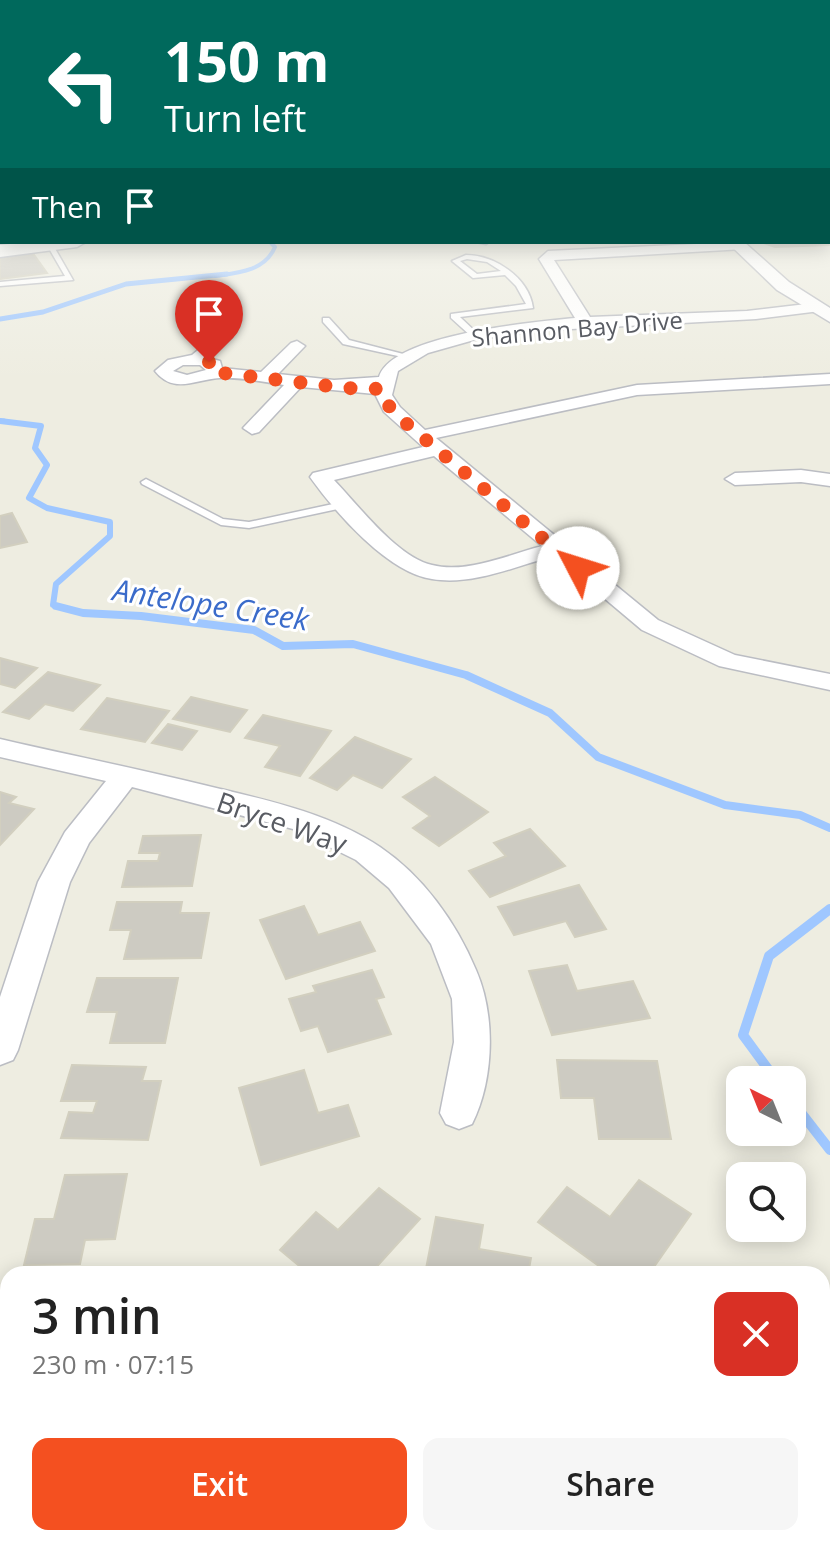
<!DOCTYPE html>
<meta charset="utf-8">
<style>
body{margin:0;font-family:"Open Sans",sans-serif;background:#f6f6f6;color:#222;height:100vh;display:flex;flex-direction:column;font-size:30px;white-space:nowrap}
*{box-sizing:border-box;margin:0}
p{font-size:26px;color:#767676}
.icon{flex:none;width:44px;height:44px;fill:none;stroke:currentColor;stroke-width:2;stroke-linecap:round;stroke-linejoin:round}
.map{position:relative;flex:1;overflow:hidden}
.side{position:absolute;left:0px;top:1266px;width:830px;height:280px;display:flex;flex-direction:column;background:#fff;border-radius:24px 24px 0 0;box-shadow:0 4px 20px #0003}
.side>*{flex:none}
.banner{position:absolute;left:0px;top:0px;width:830px;height:244px;box-shadow:0 4px 20px #0003;background:#00695c;color:#fff;overflow:hidden}
.needle{width:52px;rotate:317deg}
.tools{position:absolute;left:726px;top:1066px;display:grid;gap:16px}
.tools a{display:grid;place-items:center;width:80px;height:80px;border-radius:16px;background:#fff;box-shadow:0 4px 20px #0003;font-size:40px}
.pin{position:absolute;display:grid;place-items:center;width:68px;height:68px;color:#fff;margin:-82px -34px;border-radius:50% 50% 50% 0;rotate:-45deg;box-shadow:0 0 8px #0007}
.pin .icon{rotate:45deg}
.me{position:absolute;width:88px;margin:-44px;rotate:310deg;stroke-linejoin:round;filter:drop-shadow(0 0 6px #0008)}
.turn{display:flex;align-items:center;gap:28px;height:168px;padding:0 32px;font-size:36px}
.turn .icon{width:104px;height:104px;stroke-width:2.5}
.turn b{display:block;font-size:56px;line-height:68px}
.then{display:flex;align-items:center;height:76px;padding:0 32px;background:#0003;gap:16px;font-size:30px}
.round{display:grid;place-items:center;flex:none;width:84px;height:84px;border-radius:16px;background:#f6f6f6}
.summary{display:flex;align-items:center;justify-content:space-between;height:136px;padding:0 32px}
h1{font-size:48px;font-weight:600;line-height:60px}
.button{display:flex;gap:16px;margin-top:auto;padding:16px 32px}
.button a{flex:1;height:92px;border-radius:16px;background:#f45020;color:#fff;font-size:32px;font-weight:600;line-height:92px;text-align:center}
.button a+a{background:#f6f6f6;color:#222}
.map>svg:first-child{display:block}
.lines{fill:none;stroke-linecap:round;stroke-linejoin:round}
.stream-far4{stroke:#9fc7ff;stroke-width:4}
.stream-far3{stroke:#9fc7ff;stroke-width:5}
.stream-far2{stroke:#9fc7ff;stroke-width:6}
.stream-far1{stroke:#9fc7ff;stroke-width:8}
.stream{stroke:#9fc7ff;stroke-width:10}
.building{fill:#cdcbc2;stroke:#d2cfbf;stroke-width:2}
.service-casing{stroke:#bbbdc3;stroke-width:3}
.minor-casing{stroke:#bbbdc3;stroke-width:3}
.tertiary-casing{stroke:#bbbdc3;stroke-width:3}
.secondary-casing{stroke:#bbbec6;stroke-width:3}
.service{fill:#fff;fill-rule:evenodd}
.minor{fill:#fff;fill-rule:evenodd}
.tertiary{fill:#fff;fill-rule:evenodd}
.secondary{fill:#fff;fill-rule:evenodd}
.route{stroke:#f45020;stroke-width:14;stroke-dasharray:0 25.2}
.labels{text-anchor:middle;dominant-baseline:central;stroke-width:6;stroke-linejoin:round;paint-order:stroke}
.far-street-label{font-size:24px;fill:#595c63;stroke:#fff}
.street-label{font-size:28px;fill:#595c63;stroke:#fff}
.water-label{font-size:30px;font-style:italic;fill:#3a6bca;stroke:#fff}
</style>
<div class="map">
<svg width="830" height="1546" viewBox="0 0 830 1546">
<rect width="100%" height="100%" fill="#eeede1"/>
<g class="lines">
<!-- stream-far4 -->
<path class="stream-far4" d="M215,276C238,273 265,271 275,247L270,242"/>
<!-- stream-far3 -->
<g class="stream-far3">
<polyline points="0,319 43,312 126,284 227,274"/>
<polyline points="0,421 4,421"/>
</g>
<!-- stream-far2 -->
<polyline class="stream-far2" points="0,421 41,426 35,448 47,465 29,498 47,508 110,522 110,536 56,584 53,605 63,608"/>
<!-- stream-far1 -->
<polyline class="stream-far1" points="56,606 83,613 141,616 254,630 283,646 353,644 466,675 550,713 598,757 725,805 800,815 830,828"/>
<!-- stream -->
<g class="stream">
<polyline points="776,1080 743,1035 769,956 830,909"/>
<polyline points="792,1101 830,1150"/>
</g>
</g>
<!-- building -->
<g class="building">
<polygon points="828,208 830,245 775,247 761,242 828,242"/>
<polygon points="32,252 47,273 0,279 0,256"/>
<polygon points="12,513 27,542 0,548 0,516"/>
<polygon points="0,658 37,668 15,688 0,684"/>
<polygon points="48,672 100,685 73,711 45,704 29,719 3,712"/>
<polygon points="191,697 247,710 230,732 173,719"/>
<polygon points="107,698 169,711 145,742 81,729"/>
<polygon points="263,715 331,731 300,776 265,767 280,746 245,738"/>
<polygon points="168,724 197,731 182,750 152,743"/>
<polygon points="355,737 411,759 382,788 353,775 337,790 310,778"/>
<polygon points="435,777 488,812 439,846 413,828 430,816 403,797"/>
<polygon points="0,792 16,797 9,803 34,809 0,845"/>
<polygon points="530,829 565,866 490,897 469,871 506,856 494,843"/>
<polygon points="201,835 192,886 122,887 128,861 158,861 160,853 139,853 143,836"/>
<polygon points="579,885 606,929 575,937 566,921 514,935 498,907"/>
<polygon points="117,902 182,902 180,913 209,913 201,958 124,959 131,930 110,930"/>
<polygon points="304,906 318,935 360,922 375,951 286,979 260,920"/>
<polygon points="567,965 577,991 633,981 650,1018 552,1035 529,971"/>
<polygon points="372,970 384,997 376,999 391,1034 328,1052 318,1026 301,1031 289,999 316,992 313,986"/>
<polygon points="97,978 178,978 165,1043 110,1043 117,1012 87,1012"/>
<polygon points="557,1060 657,1061 671,1139 599,1139 594,1098 561,1098"/>
<polygon points="72,1065 146,1067 142,1081 161,1081 148,1140 61,1138 69,1112 93,1113 97,1101 61,1101"/>
<polygon points="304,1070 318,1113 348,1105 359,1136 261,1165 239,1088"/>
<polygon points="127,1174 115,1239 85,1240 80,1264 24,1265 35,1219 54,1219 65,1175"/>
<polygon points="639,1180 691,1214 649,1274 610,1274 538,1222 567,1187 610,1217"/>
<polygon points="379,1188 420,1219 370,1274 309,1274 280,1250 316,1212 338,1230"/>
<polygon points="436,1217 483,1225 479,1249 531,1258 528,1274 425,1274"/>
<polygon points="8,1430 8,1538 47,1538 0,1546 0,1432"/>
<polygon points="229,1538 291,1538 289,1546 227,1546"/>
<polygon points="339,1538 456,1538 453,1546 335,1546"/>
</g>
<g class="lines">
<!-- service casing -->
<g class="service-casing">
<g id="service">
<polygon points="476,242 489,242 486,244"/>
<polygon points="50,243 53,245 73,280 0,286 0,282 65,276 47,245"/>
<path d="M466,255C495,255 529,278 533,308L460,317L479,335L472,337L451,318V314L526,304L516,286L505,275L473,278L452,261ZM467,259L487,262L501,271L477,274L460,261Z"/>
<polygon points="323,318 329,318 349,340 411,356 407,358 343,344 323,322"/>
<polygon points="146,479 223,519 249,522 347,501 352,504 347,507 249,528 221,525 142,484 141,482"/>
</g>
</g>
<!-- minor casing -->
<g class="minor-casing">
<g id="minor">
<path d="M739,242L746,246L744,249L554,260L590,317L747,311L815,303L820,305V311L756,319L534,331L474,340L428,353L398,371L392,395L400,407L425,430L637,385L830,374V384L637,395L436,438L658,620L735,655L830,674V690L719,666L642,630L554,556C516,566 472,586 432,579C388,573 335,512 310,477L313,473L423,447L384,412L375,394L301,387L259,432L252,434L243,428L284,385C263,382 240,377 220,378C196,379 174,395 155,371L168,360L192,355L214,337L190,316L198,311L232,337L209,358L220,361L222,368L261,372L291,343L297,341L305,346L278,374L334,380L379,377C392,334 535,322 575,318L539,259L548,251ZM183,365H200L206,370L187,375L173,371ZM434,456L542,546C508,555 466,574 432,565C397,557 358,505 334,480Z"/>
<polygon points="801,470 830,474 830,486 801,482 735,485 725,479 735,473"/>
<path d="M0,739C69,755 139,769 208,786C266,800 329,813 380,847C423,876 456,922 476,970C496,1016 494,1080 472,1124L459,1129L446,1124L440,1113L454,1042L452,999L431,944L389,888L356,860L293,829L132,787L89,843L70,882L18,1050L13,1060L0,1065V997L38,882L65,832L106,781L0,757Z"/>
</g>
</g>
<!-- tertiary casing -->
<g class="tertiary-casing">
<polygon id="tertiary" points="727,242 744,242 789,282 830,308 830,322 777,290"/>
</g>
<!-- secondary casing -->
<g class="secondary-casing">
<g id="secondary">
<rect x="828" y="182" width="2" height="10"/>
<polygon points="30,242 86,242 77,247 0,257 0,245"/>
</g>
</g>
<!-- service -->
<use href="#service" class="service"/>
<!-- minor -->
<use href="#minor" class="minor"/>
<!-- tertiary -->
<use href="#tertiary" class="tertiary"/>
<!-- secondary -->
<use href="#secondary" class="secondary"/>
</g>
<!-- sky -->
<linearGradient id="sky" x2="0" y2="1"><stop stop-color="#8bbcf1"/><stop offset="0.43" stop-color="#f7f7f2"/><stop offset="1" stop-color="#f7f7f2" stop-opacity="0"/></linearGradient>
<rect width="830" height="379" fill="url(#sky)"/>
<g class="lines">
<!-- route -->
<polyline class="route" points="209,362 216,368 214,372 345,388 382,389 388,405 401,419 578,568"/>
</g>
<g class="labels">
<!-- far-street labels -->
<g class="far-street-label">
<text transform="translate(577 328) rotate(-5)">Shannon Bay Drive</text>
</g>
<!-- street labels -->
<g class="street-label">
<text transform="translate(282 822) rotate(19)">Bryce Way</text>
</g>
<!-- water labels -->
<g class="water-label">
<text transform="translate(211 604) rotate(9)">Antelope Creek</text>
</g>
</g>
</svg>
<div class="tools">
<a><svg class="needle" viewBox="-14 -14 28 28"><path d="M0-13l5 13h-10z" fill="#e53935"/><path d="M0 13l5-13h-10z" fill="#767676"/></svg></a>
<a><svg class="icon" aria-label="search" viewBox="0 0 24 24"><circle cx="10" cy="10" r="6"/><path d="M15 15l6 6"/></svg></a>
</div>
<div class="pin" style="left:209px;top:362px;background:#d93025"><svg class="icon" aria-label="arrive" viewBox="0 0 24 24"><path d="M6 21V4h12l-3 4 3 4H6"/></svg></div>
<svg class="me" style="left:578px;top:568px" viewBox="-20 -20 40 40"><circle r="19" fill="#fff"/><path d="M0-13L10 11 0 6-10 11z" fill="#f45020"/></svg>
<div class="banner">
<div class="turn"><svg class="icon" aria-label="left" viewBox="0 0 24 24"><path d="M17 20v-9H6M10 6l-5 5 5 5"/></svg><div><b>150 m</b>Turn left</div></div>
<div class="then">Then<svg class="icon" aria-label="arrive" viewBox="0 0 24 24"><path d="M6 21V4h12l-3 4 3 4H6"/></svg></div>
</div>
<section class="side">
<div class="summary"><div><h1>3 min</h1><p>230 m · 07:15</p></div><a class="round" style="background:#d93025;color:#fff"><svg class="icon" aria-label="close" viewBox="0 0 24 24"><path d="M6 6l12 12M18 6L6 18"/></svg></a></div>
<div class="button"><a>Exit</a><a>Share</a></div>
</section>
</div>
